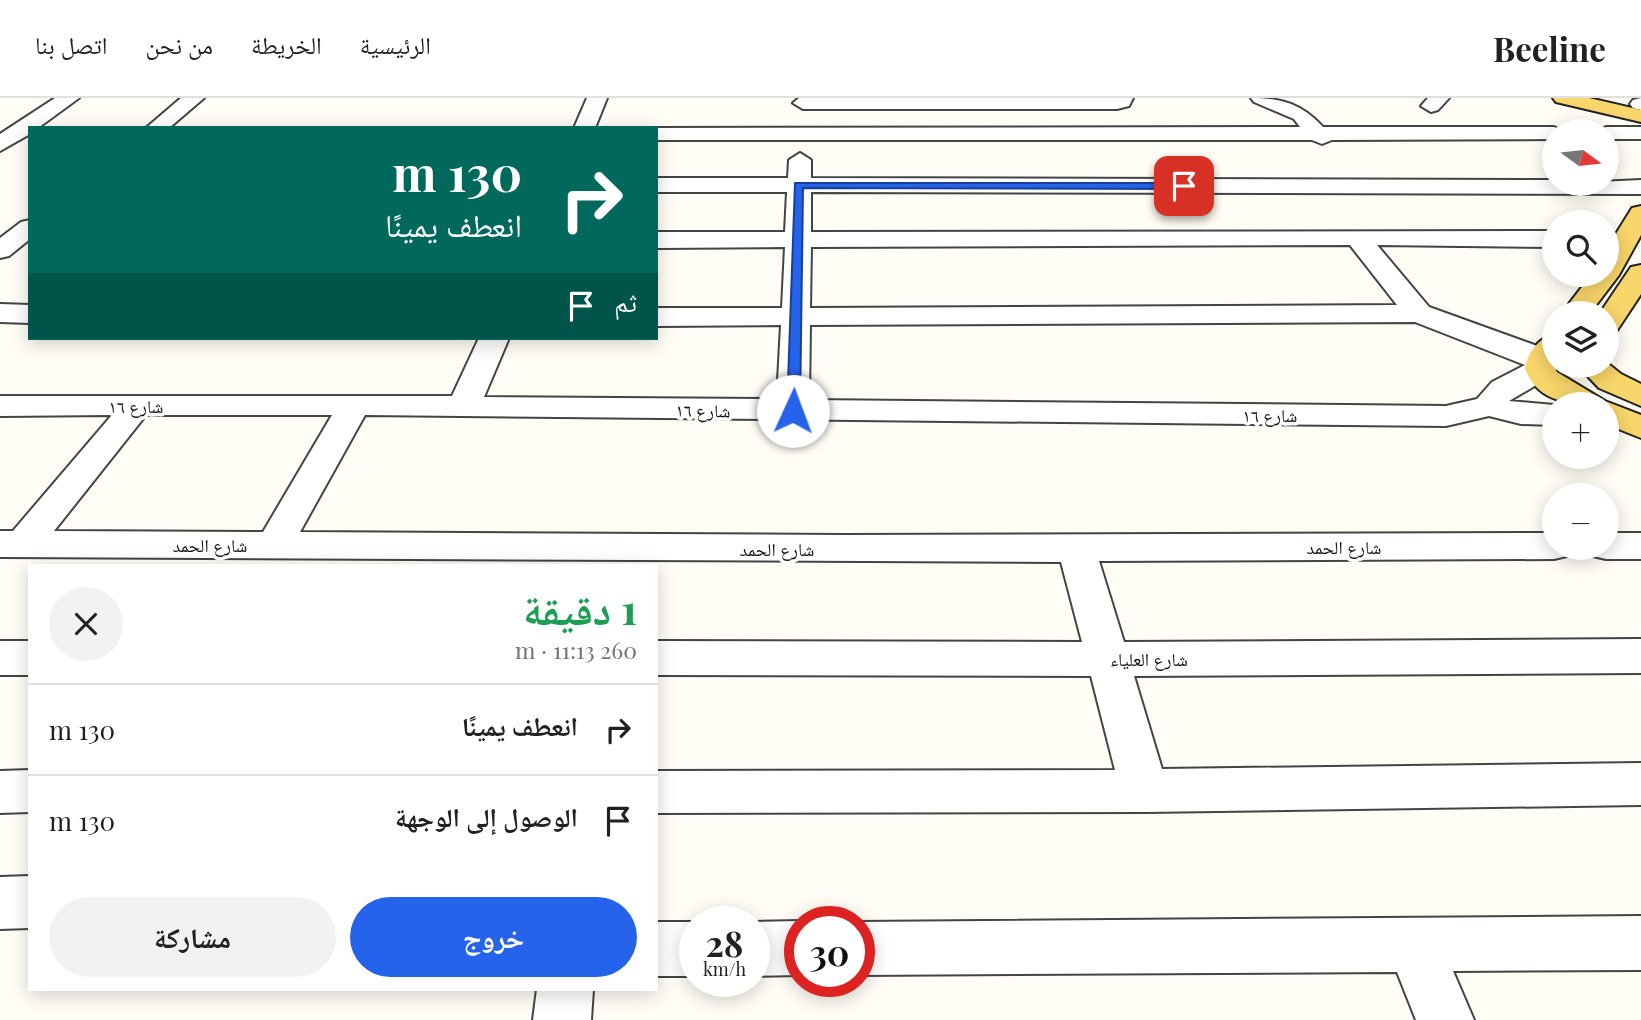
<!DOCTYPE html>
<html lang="ar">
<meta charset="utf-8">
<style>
body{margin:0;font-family:"Playfair Display","Noto Naskh Arabic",serif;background:#f2f2f2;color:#202124;direction:rtl;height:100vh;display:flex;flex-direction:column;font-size:26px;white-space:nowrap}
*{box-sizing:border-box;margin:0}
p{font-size:23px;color:#757577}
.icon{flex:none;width:38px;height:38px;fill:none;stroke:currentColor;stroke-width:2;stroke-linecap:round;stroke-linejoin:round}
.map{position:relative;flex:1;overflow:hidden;direction:ltr}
.sheet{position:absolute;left:28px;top:466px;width:630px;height:427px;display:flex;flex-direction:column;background:#fff;border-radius:0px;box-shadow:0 4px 18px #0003;direction:rtl}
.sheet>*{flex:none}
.guide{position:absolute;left:28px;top:28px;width:630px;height:214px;border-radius:0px;box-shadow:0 4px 18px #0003;direction:rtl;background:#00695c;color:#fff;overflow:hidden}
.needle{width:46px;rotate:105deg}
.buttons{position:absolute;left:1542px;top:21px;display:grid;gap:14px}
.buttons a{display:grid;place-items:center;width:77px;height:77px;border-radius:50%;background:#fff;box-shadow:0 4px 18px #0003;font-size:35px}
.speed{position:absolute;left:679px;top:808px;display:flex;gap:14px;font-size:35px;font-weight:700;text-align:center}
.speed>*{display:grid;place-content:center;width:91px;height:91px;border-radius:50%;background:#fff;box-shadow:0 4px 18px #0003;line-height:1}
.speed small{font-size:18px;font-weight:400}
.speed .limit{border:10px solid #d22;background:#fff;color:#111}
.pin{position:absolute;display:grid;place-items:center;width:60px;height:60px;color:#fff;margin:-30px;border-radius:14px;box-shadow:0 4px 10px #0006}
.me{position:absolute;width:77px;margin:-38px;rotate:2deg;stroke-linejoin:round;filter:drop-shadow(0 0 5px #0008)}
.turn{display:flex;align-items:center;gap:24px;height:147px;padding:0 21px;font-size:32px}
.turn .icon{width:91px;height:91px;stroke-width:2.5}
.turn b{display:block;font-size:49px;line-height:60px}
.then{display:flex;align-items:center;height:66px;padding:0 21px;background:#0003;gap:14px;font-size:26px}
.round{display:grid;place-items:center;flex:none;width:74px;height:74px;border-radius:37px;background:#f2f2f2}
.headline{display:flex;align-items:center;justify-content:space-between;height:119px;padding:0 21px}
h1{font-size:42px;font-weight:700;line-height:52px;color:#1e9e55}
.primary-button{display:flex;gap:14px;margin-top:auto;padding:14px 21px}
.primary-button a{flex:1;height:80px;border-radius:42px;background:#2563eb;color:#fff;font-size:28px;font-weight:700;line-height:80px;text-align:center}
.primary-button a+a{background:#f2f2f2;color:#202124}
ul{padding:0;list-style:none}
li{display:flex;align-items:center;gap:21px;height:91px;padding:0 21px;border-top:2px solid #e0e0e0}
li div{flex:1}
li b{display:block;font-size:26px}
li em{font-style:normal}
header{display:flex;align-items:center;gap:42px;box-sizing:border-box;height:98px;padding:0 35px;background:#fff;border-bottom:2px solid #e0e0e0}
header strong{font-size:33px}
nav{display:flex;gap:38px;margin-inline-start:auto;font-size:24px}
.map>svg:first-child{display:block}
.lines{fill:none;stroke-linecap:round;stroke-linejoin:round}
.minor-casing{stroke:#444;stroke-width:4}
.major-casing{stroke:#222;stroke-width:4}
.minor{fill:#fff;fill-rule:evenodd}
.major{fill:#f9d66b;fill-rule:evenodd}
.route{fill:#2563eb;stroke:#184099;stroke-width:2}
.labels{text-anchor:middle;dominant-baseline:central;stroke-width:7;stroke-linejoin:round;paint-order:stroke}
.street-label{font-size:18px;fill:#111;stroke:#fff}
</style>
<header>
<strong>Beeline</strong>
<nav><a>الرئيسية</a><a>الخريطة</a><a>من نحن</a><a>اتصل بنا</a></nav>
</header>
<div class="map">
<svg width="1641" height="922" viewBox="0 0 1641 922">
<rect width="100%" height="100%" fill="#fffdf5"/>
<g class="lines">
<!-- minor casing -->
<g class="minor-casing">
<g id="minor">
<polygon points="55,0 79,0 38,30 30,30 30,36 0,53 0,36"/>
<polygon points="181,0 204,0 169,30 146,30"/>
<polygon points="587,0 607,0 595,30 574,30"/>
<polygon points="1133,0 1129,8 1117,11 803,11 793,5 799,0"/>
<path d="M1251,0C1282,0 1302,6 1323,29H1554L1563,33H1554V41L1332,42L1322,46L1312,42H656L655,30L1300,29L1294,21L1254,4Z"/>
<polygon points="1428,0 1449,0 1438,12 1431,14 1421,8"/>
<polygon points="1641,0 1641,12 1633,10 1630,6 1633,2"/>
<polygon points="1606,29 1641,29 1641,41 1606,41 1606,33 1597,33"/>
<path d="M800,55L811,62V80L1554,82V86L1641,82V96L811,94V134L1554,133V149L1377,147L1429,209L1554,254V268L1565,269L1554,272L1550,279L1509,303L1554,307V327L1521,326L1489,318L1446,328L365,317L300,434L842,437L1554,435V450H1572L1567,458L1554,461L1099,463L1124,544L1641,541V575L1134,578L1162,671L1641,665V707L1145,714L656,715V673L1115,672L1091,578L656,577V543L1082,544L1061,464L0,459V433H13L112,317L0,318V298H452L479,240H509L484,299L777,301L781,227L656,228V210H782L785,149L656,150V134H785L787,94H656V80H788L789,62ZM1350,147L1397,207L810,210L811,149ZM1415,224L1525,267L1492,284L1477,301L1446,308L809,302L810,227ZM146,317H332L263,434L54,433Z"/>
<polygon points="30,122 30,141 9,158 0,160 0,140 21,124"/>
<polygon points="0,206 30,207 30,225 0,224"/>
<polygon points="1606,435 1641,435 1641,461 1606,461 1593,458 1588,450 1606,450"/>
<rect x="0" y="543" width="30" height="34"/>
<polygon points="30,672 30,714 0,715 0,673"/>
<polygon points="30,778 30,830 0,831 0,779"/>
<polygon points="1641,818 1641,872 1453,873 1474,922 1416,922 1397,874 859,877 859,824 856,824"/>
<polygon points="800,823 803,824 800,824 800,877 754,878 753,824"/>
<polygon points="656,824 696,824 695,878 656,878"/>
<polygon points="537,891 593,891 591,922 533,922"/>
</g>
</g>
<!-- major casing -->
<g class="major-casing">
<g id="major">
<polygon points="1553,0 1589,0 1641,12 1641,24 1556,4"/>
<polygon points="1641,108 1641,137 1619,177 1590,215 1562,215 1591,177 1606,177 1606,152 1632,110"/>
<polygon points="1641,167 1641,196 1616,234 1606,237 1606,215 1600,215 1631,169"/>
<path d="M1554,236V268L1557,274L1605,303L1641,317V340L1606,326V306C1573,306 1539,307 1525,271C1527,255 1539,240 1554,236Z"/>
<polygon points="1606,264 1621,276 1641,286 1641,308 1599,290 1578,268 1606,268"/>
</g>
</g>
<!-- minor -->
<use href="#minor" class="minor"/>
<!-- major -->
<use href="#major" class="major"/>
</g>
<!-- route -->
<polygon class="route" points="795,85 1184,85 1189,88 1184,91 803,90 800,313 793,317 787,313"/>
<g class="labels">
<!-- street labels -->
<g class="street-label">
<text x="136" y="308">شارع ١٦</text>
<text transform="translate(703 312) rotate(1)">شارع ١٦</text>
<text x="1270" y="317">شارع ١٦</text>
<text x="210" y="447">شارع الحمد</text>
<text x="1344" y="449">شارع الحمد</text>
<text x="777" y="451">شارع الحمد</text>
<text x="1149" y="561">شارع العلياء</text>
</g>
</g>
</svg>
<div class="buttons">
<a><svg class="needle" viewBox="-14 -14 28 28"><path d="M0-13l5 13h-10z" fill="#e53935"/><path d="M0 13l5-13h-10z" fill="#757577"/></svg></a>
<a><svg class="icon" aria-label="search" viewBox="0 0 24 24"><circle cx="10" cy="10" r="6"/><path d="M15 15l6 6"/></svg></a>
<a><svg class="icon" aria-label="layers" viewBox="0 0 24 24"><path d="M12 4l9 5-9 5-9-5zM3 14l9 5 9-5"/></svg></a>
<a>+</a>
<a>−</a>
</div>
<div class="speed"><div>28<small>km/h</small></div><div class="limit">30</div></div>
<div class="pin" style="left:1184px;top:88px;background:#d93025"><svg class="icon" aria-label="arrive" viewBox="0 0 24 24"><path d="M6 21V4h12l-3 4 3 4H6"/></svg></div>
<svg class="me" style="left:793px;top:313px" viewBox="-20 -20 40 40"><circle r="19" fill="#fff"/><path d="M0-13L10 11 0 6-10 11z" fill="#2563eb"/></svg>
<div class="guide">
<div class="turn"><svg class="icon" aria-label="right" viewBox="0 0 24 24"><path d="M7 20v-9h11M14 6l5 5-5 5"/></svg><div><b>130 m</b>انعطف يمينًا</div></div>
<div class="then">ثم<svg class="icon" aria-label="arrive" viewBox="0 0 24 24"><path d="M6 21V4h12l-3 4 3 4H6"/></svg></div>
</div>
<section class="sheet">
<div class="headline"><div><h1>1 دقيقة</h1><p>260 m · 11:13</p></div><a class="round"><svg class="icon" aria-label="close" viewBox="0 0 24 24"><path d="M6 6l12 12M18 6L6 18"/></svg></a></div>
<ul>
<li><svg class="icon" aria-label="right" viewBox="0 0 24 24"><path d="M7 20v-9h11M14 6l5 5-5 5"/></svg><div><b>انعطف يمينًا</b></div><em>130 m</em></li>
<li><svg class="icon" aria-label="arrive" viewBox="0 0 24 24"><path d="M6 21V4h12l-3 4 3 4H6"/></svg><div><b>الوصول إلى الوجهة</b></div><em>130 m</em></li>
</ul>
<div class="primary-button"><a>خروج</a><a>مشاركة</a></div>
</section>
</div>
